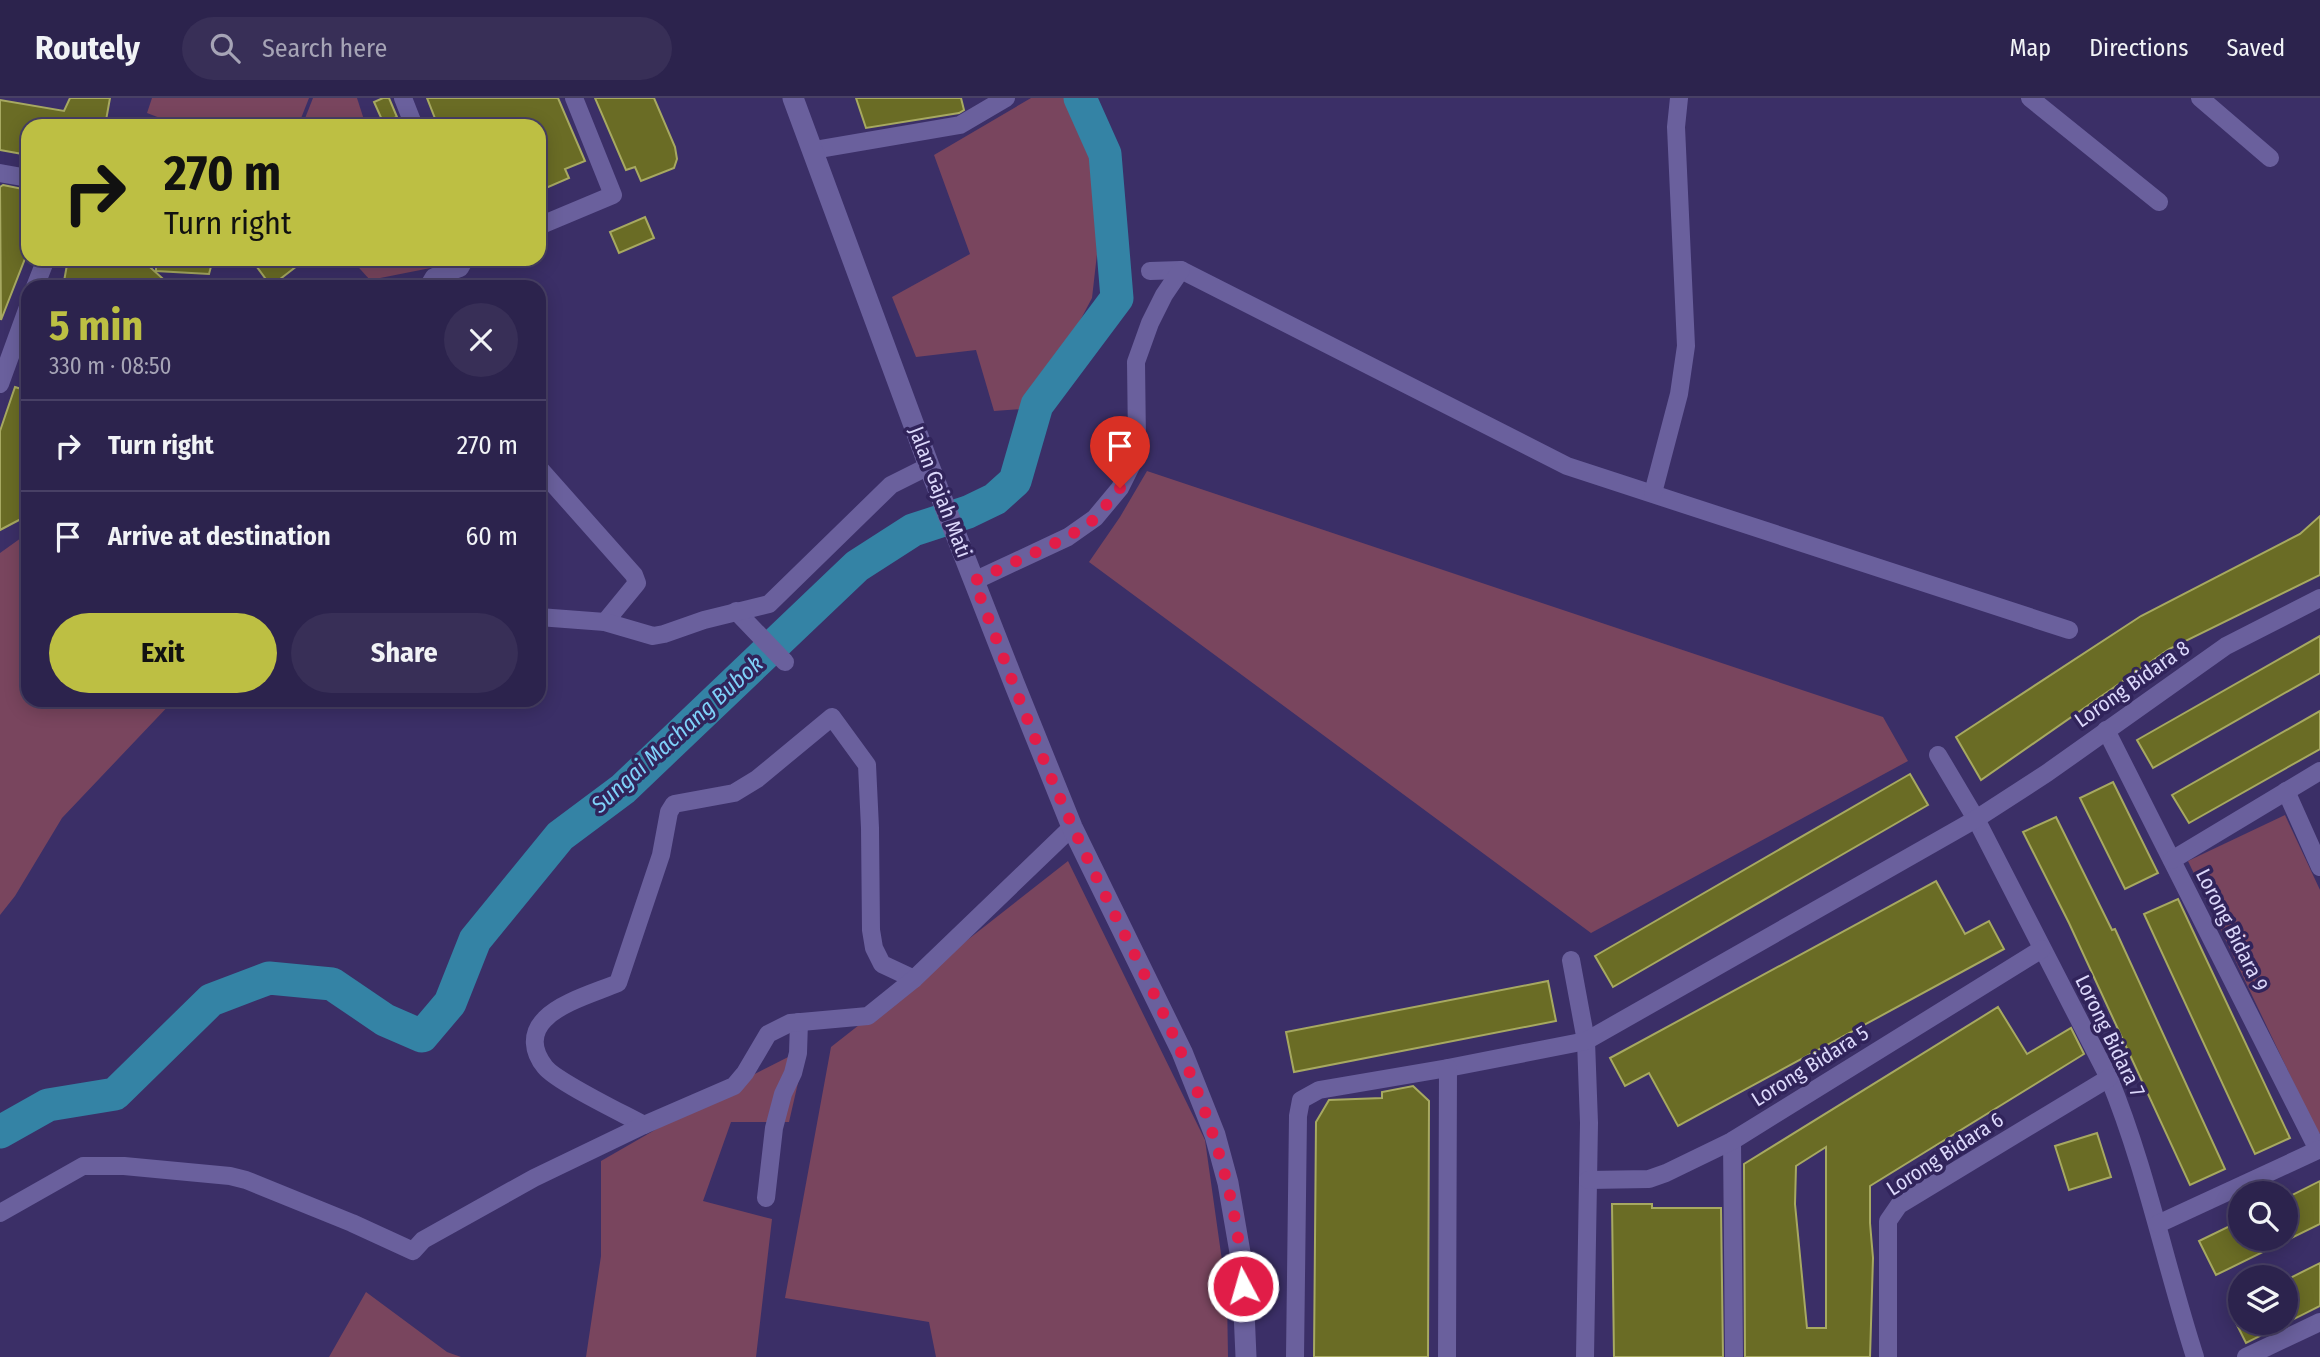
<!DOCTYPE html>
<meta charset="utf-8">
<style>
body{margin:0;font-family:"Fira Sans Condensed",sans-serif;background:#382f57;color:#f1f3f6;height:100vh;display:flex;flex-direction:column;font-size:26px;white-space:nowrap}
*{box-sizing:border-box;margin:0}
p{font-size:23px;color:#a6a4b6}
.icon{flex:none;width:38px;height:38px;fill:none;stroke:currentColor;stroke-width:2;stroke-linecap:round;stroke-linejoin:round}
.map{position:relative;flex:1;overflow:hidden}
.sheet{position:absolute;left:21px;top:182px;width:525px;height:427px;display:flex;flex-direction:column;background:#2c234d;border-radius:21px;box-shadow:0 4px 18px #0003,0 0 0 2px #484065}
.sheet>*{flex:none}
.guide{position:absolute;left:21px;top:21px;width:525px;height:147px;border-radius:21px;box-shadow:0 4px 18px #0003,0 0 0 2px #484065;background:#bdbf43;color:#111;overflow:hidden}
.controls{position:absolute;left:2228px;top:1083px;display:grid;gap:14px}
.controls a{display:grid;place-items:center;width:70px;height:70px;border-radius:50%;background:#2c234d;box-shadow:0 4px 18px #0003,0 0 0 2px #484065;font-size:35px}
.pin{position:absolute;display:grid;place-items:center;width:60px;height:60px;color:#fff;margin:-72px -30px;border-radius:50% 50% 50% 0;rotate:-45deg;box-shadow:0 0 7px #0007}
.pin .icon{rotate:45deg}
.me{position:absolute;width:77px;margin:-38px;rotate:354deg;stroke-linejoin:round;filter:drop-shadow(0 0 5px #0008)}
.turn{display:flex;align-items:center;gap:24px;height:147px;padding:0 28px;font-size:32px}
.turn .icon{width:91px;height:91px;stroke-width:2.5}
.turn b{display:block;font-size:49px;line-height:60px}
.round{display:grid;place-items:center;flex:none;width:74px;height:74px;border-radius:37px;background:#382f57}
.head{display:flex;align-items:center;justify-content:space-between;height:119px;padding:0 28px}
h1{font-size:42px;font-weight:700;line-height:52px;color:#bdbf43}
.primary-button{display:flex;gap:14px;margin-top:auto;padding:14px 28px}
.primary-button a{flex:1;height:80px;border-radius:42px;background:#bdbf43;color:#111;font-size:28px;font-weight:700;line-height:80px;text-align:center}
.primary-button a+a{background:#382f57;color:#f1f3f6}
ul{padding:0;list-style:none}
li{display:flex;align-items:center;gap:21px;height:91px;padding:0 28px;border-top:2px solid #484065}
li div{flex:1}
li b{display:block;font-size:26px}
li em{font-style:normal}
header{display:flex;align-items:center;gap:42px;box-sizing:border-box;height:98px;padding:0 35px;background:#2c234d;border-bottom:2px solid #484065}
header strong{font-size:33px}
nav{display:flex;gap:38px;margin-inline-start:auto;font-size:24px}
.search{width:490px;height:63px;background:#382f57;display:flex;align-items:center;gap:18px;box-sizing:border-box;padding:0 24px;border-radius:38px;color:#a6a4b6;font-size:26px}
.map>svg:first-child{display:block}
.green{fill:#79455e}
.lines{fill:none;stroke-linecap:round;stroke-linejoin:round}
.river{stroke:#3483a5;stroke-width:33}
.building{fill:#6a6c25;stroke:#a7a961;stroke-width:2;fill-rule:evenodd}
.street{stroke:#6a609d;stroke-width:18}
.secondary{stroke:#6a609d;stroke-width:21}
.route{stroke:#e11d48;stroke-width:12;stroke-dasharray:0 21.6}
.labels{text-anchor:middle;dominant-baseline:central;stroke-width:7;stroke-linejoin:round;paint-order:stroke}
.street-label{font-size:21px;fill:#dcd8fb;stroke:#31245b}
.water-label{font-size:23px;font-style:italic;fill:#7fd1f9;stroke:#31245b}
</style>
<header>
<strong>Routely</strong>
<div class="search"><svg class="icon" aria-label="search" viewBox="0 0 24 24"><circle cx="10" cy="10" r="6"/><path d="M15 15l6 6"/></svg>Search here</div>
<nav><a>Map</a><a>Directions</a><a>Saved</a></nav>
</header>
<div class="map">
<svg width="2320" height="1259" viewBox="0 0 2320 1259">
<rect width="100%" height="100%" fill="#3b2f67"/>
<!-- green -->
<g class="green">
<polygon points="152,0 309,0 298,28 158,28 160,20 147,15"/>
<polygon points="313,0 357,0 366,28 302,28"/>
<polygon points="1031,0 1066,0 1094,65 1097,156 1092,200 1064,253 1023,311 994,313 976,252 916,259 892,199 970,156 934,57"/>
<polygon points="351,161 459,161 461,164 370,182"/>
<polygon points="1147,373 1883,619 1908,663 1591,835 1089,464 1120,419"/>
<polygon points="28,435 28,602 174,602 62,720 15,798 0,817 0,455"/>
<polygon points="2285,717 2320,792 2320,1035 2318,1036 2188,763"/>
<polygon points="1068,763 1205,1042 1227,1198 1228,1259 936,1259 929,1224 785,1200 831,949"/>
<polygon points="806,950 789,1024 731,1024 703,1103 772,1121 756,1259 586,1259 601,1158 601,1063 733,987"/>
<polygon points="366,1194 447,1254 461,1259 329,1259"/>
</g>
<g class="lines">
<!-- river -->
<polyline class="river" points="0,1034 48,1007 115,996 211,902 269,880 332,886 385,922 422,938 450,905 475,842 560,738 623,691 857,468 913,432 968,414 995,401 1015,383 1037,307 1117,200 1105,56 1080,0"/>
</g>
<!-- building -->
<g class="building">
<polygon points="70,0 110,0 105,28 28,28 28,57 0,52 0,2 64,13"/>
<polygon points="383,0 389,0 397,19 383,24 374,4"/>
<polygon points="427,0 558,0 585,63 565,71 569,80 539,93 539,28 438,28"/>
<polygon points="595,0 654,0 675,49 677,61 674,70 641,83 635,69 626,72"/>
<polygon points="856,0 961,0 964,12 959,15 866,30"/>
<polygon points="3,87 28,92 28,153 1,222 0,89"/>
<polygon points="645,119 654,140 619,155 610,134"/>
<polygon points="68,161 141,161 172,189 63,189"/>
<polygon points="156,161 213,161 209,176 156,173"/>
<polygon points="251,161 306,161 271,188"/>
<polygon points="15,289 28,293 28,403 21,421 0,432 0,333"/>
<polygon points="2320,418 2320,477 2169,551 1981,682 1956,639 2141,518 2300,436"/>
<polygon points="2320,538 2320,575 2153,670 2137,642"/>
<polygon points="2320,613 2320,651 2189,725 2172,697"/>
<polygon points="1910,676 1928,707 1613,889 1595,858"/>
<polygon points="2113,684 2158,775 2125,791 2080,700"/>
<polygon points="2056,719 2112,832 2115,831 2225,1071 2190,1087 2069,825 2023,734"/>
<polygon points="1936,783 1965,836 1989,823 2004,851 1678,1028 1649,975 1625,988 1610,960"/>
<polygon points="2178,801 2290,1040 2255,1056 2144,816"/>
<polygon points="1548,883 1556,923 1294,974 1286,934"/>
<path d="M1998,909L2027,956L2071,930L2084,956L1870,1088V1125L1873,1160L1870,1259H1745L1744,1066ZM1826,1049V1230H1807L1795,1106L1796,1068Z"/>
<polygon points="1413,988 1429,1003 1428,1259 1314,1259 1316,1024 1329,1002 1382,1000 1382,994"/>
<polygon points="2097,1035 2111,1079 2069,1092 2055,1048"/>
<polygon points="2320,1083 2320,1126 2216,1177 2199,1143 2240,1123 2240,1141 2286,1141 2286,1100"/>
<polygon points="1612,1106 1652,1106 1652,1110 1721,1110 1723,1259 1614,1259"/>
<polygon points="2320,1165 2320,1208 2246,1245 2236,1225 2286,1225 2286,1182"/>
</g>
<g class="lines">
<!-- street -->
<g class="street">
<polyline points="403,0 414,28"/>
<polyline points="2030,0 2159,104"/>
<polyline points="2200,0 2270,60"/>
<polyline points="814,52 960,27 1006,0"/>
<polyline points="0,75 28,80"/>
<polyline points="539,128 613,97 574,0"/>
<polyline points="1150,173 1181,172 1567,368 2069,532"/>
<polyline points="35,189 46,161"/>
<polyline points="428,189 434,179 460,170 465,161"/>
<polyline points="0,286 28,209"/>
<polyline points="539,370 634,477 637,485 605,524"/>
<polyline points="1653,395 1679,296 1686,248 1676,29 1679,0"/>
<polyline points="974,483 1068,439 1095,420 1120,390 1133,364 1137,344 1136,264 1150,225 1164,197 1181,172"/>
<polyline points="736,513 785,564"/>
<polyline points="539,519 605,524 653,538 664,536 704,522 769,506 891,387 929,368"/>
<polyline points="2106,632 2318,1052"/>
<path d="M1938,657L1976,721L2109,980C2146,1070 2165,1166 2195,1259"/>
<polyline points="2286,693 2320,769"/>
<polyline points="2172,762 2320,673"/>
<polyline points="1571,862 1586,943 1589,1025 1585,1259"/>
<path d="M644,1027C624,1016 557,984 545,969C533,954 530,936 545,921C561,904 597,894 618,885L661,757L669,714L674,706L734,695L757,681L832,619L867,667L870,730L871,832L874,850L882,866L914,881"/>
<polyline points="1732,1043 1734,1259"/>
<polyline points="1588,1082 1649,1081 1666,1075 1732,1043 2042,851"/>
<polyline points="766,1100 774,1030 783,996 793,975 798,955 799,924"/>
<polyline points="0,1115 83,1068 124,1068 230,1078 246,1082 352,1125 413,1153 423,1142 534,1080 644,1027 734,988 745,975 768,936 790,925 868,918 914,881 1072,729"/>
<polyline points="2158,1126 2320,1051"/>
<polyline points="1295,1259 1298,1018 1301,1002 1319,992 1448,970 1586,943 1976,721 2047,675 2226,548 2320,500"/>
<polyline points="1447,1259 1448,970"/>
<polyline points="1888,1259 1888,1123 1899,1107 2109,980"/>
<polyline points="2246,1259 2320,1224"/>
</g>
<!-- secondary -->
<polyline class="secondary" points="793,0 929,368 1014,585 1072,729 1182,954 1215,1037 1228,1085 1242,1166 1246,1259"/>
</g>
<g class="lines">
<!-- route -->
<path class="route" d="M1120,390L1095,421L1068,439L974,483C1006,565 1036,649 1073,729C1141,882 1233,1016 1243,1188"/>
</g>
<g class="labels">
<!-- street labels -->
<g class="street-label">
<text transform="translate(940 394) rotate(69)">Jalan Gajah Mati</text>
<text transform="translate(2132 586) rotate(-35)">Lorong Bidara 8</text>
<text transform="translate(2232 832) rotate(63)">Lorong Bidara 9</text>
<text transform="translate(2110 938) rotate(64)">Lorong Bidara 7</text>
<text transform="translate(1810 968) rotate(-32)">Lorong Bidara 5</text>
<text transform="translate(1945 1056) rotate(-33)">Lorong Bidara 6</text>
</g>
<!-- water labels -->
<g class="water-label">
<text transform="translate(677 636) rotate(-42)">Sungai Machang Bubok</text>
</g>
</g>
</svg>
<div class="controls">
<a><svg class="icon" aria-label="search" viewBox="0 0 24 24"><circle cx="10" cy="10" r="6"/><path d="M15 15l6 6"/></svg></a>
<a><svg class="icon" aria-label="layers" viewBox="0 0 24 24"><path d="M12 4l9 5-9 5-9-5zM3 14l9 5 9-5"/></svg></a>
</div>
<div class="pin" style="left:1120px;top:390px;background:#d93025"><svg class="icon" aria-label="arrive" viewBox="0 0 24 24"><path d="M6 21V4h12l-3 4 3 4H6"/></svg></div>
<svg class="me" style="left:1243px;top:1188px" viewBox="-20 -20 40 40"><circle r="17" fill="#e11d48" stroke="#fff" stroke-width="3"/><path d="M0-11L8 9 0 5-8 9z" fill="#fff"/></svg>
<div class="guide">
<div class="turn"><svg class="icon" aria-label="right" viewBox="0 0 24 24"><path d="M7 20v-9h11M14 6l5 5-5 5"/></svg><div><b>270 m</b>Turn right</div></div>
</div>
<section class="sheet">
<div class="head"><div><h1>5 min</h1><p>330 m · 08:50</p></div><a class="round"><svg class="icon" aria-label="close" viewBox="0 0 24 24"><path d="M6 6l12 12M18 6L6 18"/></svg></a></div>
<ul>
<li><svg class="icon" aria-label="right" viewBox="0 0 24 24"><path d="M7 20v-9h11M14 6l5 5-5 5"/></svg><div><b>Turn right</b></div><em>270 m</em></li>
<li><svg class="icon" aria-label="arrive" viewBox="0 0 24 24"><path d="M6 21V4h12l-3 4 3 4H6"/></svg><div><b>Arrive at destination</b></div><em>60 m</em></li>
</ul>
<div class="primary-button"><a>Exit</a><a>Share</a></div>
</section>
</div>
